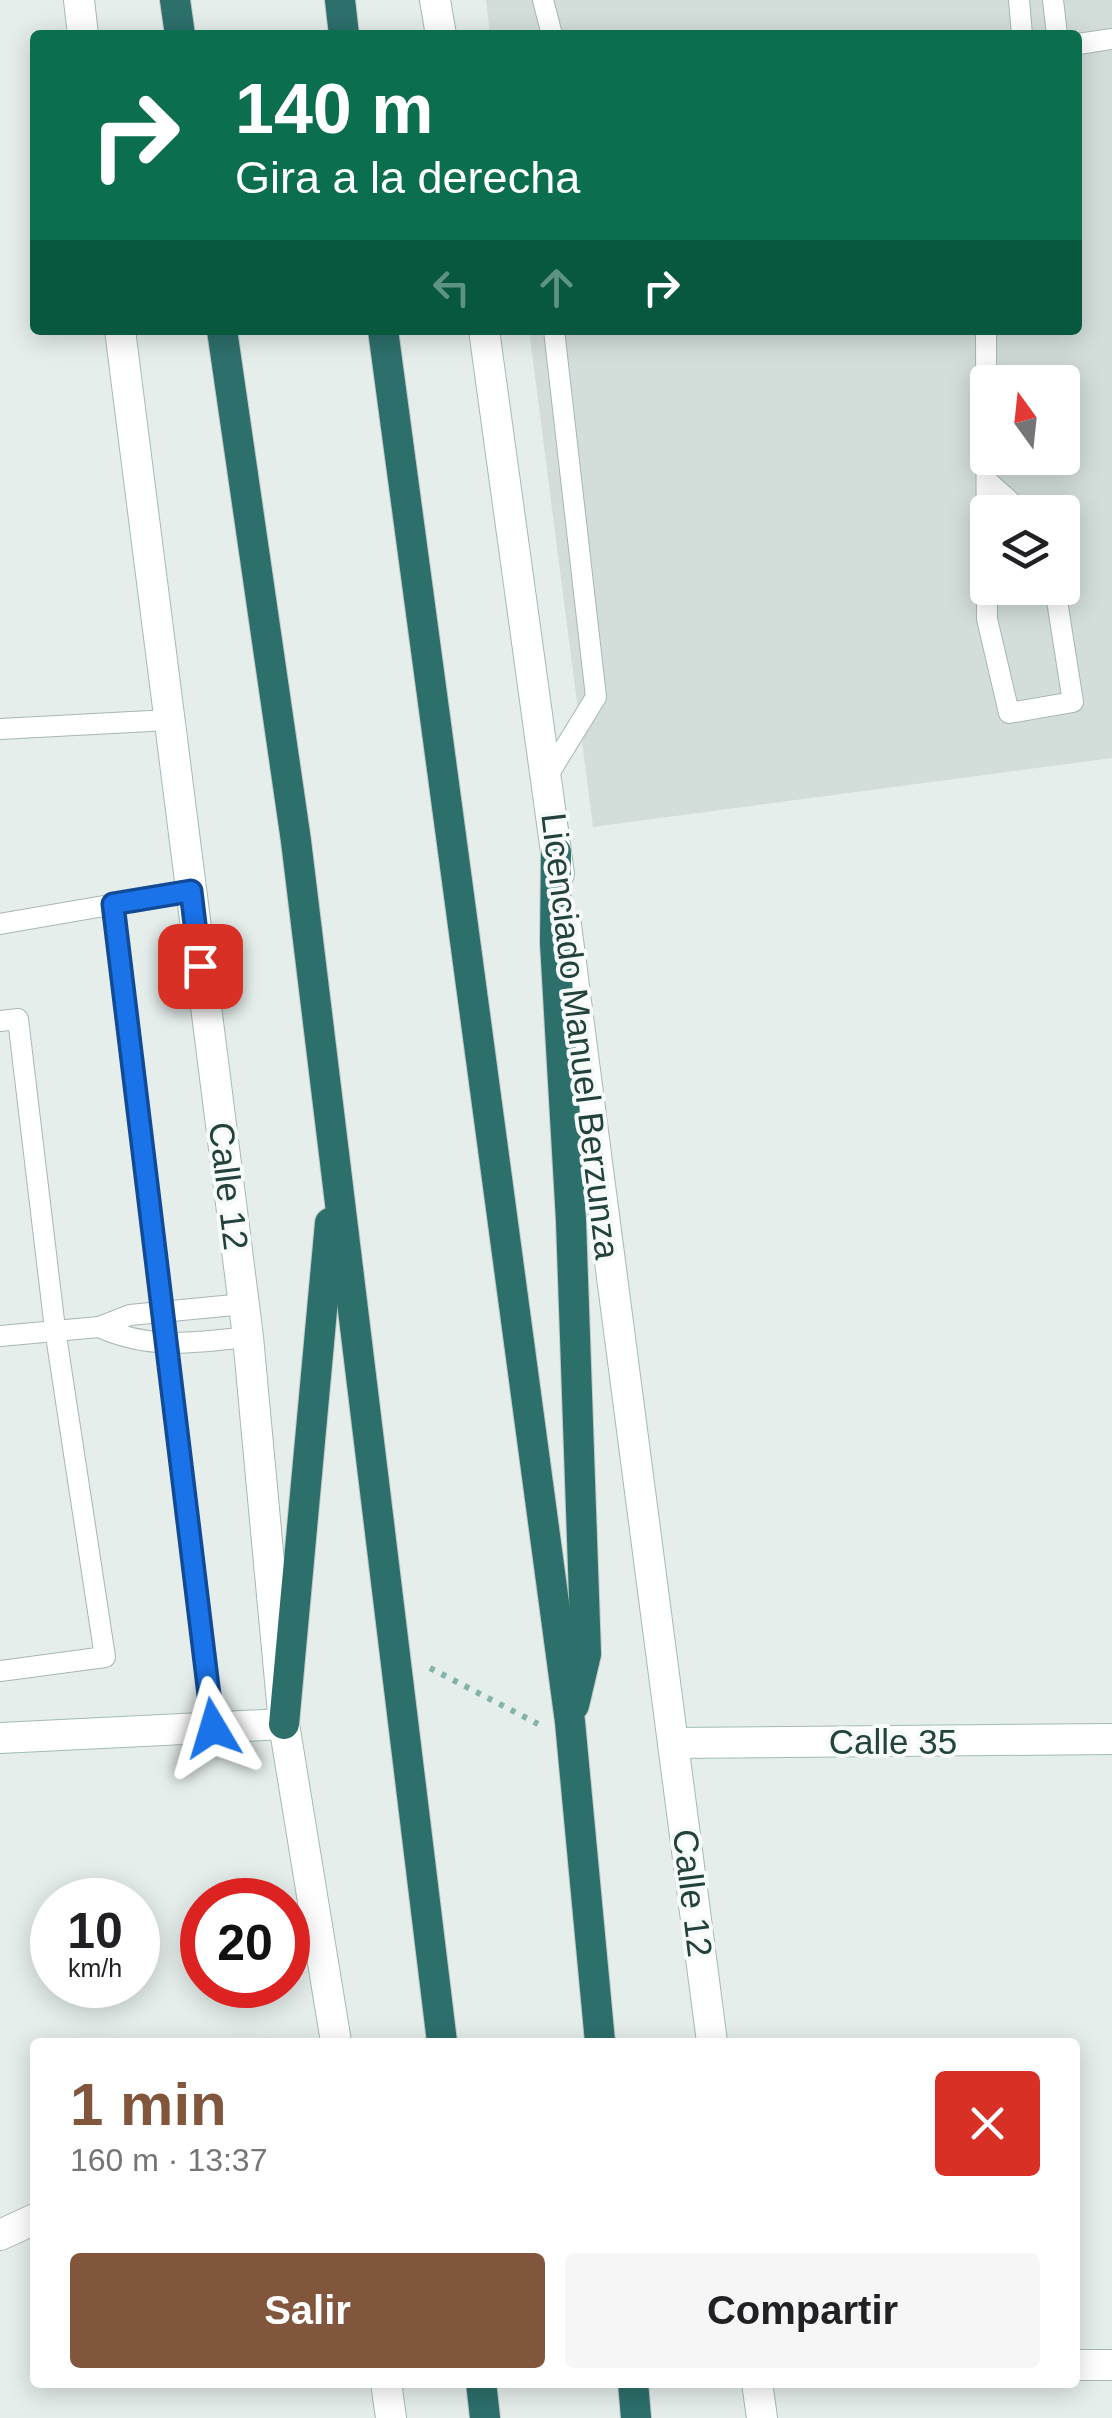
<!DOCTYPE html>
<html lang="es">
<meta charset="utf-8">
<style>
body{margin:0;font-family:Helvetica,sans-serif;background:#f6f6f6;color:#202124;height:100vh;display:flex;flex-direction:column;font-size:38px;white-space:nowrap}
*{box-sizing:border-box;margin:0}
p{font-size:32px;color:#757577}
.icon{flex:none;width:55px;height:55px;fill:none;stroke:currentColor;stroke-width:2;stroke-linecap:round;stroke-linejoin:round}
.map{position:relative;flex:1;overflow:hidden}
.sheet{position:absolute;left:30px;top:2038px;width:1050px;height:350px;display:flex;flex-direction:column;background:#fff;border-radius:10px;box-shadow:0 5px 25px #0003}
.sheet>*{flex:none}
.banner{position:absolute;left:30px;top:30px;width:1052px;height:305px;border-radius:10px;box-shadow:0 5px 25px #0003;background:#0b6e4f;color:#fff;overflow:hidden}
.needle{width:65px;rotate:345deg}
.controls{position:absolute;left:970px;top:365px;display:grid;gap:20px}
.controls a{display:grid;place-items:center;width:110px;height:110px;border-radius:10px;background:#fff;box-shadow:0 5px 25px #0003;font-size:50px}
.speed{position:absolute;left:30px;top:1878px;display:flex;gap:20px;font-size:50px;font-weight:700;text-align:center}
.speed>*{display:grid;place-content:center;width:130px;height:130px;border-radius:50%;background:#fff;box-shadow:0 5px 25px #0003;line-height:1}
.speed small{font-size:25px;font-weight:400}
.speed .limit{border:15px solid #d22;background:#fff;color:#111}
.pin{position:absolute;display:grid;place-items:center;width:85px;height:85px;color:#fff;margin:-42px;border-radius:20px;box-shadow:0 5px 15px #0006}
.me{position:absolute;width:110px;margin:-55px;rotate:353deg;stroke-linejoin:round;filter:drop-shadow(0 0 8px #0008)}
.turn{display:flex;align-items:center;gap:35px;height:210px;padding:0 40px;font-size:45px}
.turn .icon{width:130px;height:130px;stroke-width:2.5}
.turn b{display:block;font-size:70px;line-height:85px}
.lanes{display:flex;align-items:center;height:95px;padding:0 40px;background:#0003;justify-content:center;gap:50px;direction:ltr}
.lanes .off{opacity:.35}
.round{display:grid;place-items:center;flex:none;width:105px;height:105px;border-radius:10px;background:#f6f6f6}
.summary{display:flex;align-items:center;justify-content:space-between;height:170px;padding:0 40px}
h1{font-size:60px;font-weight:800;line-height:75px;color:#81563c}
.primary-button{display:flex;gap:20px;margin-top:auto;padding:20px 40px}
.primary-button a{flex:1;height:115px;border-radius:10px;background:#81563c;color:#fff;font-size:40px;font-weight:800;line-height:115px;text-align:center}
.primary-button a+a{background:#f6f6f6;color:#202124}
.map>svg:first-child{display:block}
.built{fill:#d3dedb;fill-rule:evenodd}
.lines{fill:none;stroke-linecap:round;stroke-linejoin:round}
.lane-casing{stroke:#a7b7b3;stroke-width:22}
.street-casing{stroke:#a7b7b3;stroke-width:32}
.secondary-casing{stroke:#a2bbb5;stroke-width:32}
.highway-casing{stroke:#c1cac9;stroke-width:32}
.path{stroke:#84b3ab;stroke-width:6;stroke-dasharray:5 8;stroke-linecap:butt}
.lane{stroke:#fff;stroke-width:20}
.street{stroke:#fff;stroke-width:30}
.secondary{stroke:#fff;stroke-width:30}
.highway{stroke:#2d6f6b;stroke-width:30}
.route-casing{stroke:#114b97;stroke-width:25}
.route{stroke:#1a73e8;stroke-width:18}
.labels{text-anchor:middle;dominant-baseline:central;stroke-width:8;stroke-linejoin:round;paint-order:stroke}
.street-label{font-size:35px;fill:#23413d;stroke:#f6faf9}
</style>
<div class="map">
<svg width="1112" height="2418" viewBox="0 0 1112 2418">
<rect width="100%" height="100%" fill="#e5eeeb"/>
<!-- built -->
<path class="built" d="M486,0H1112V758L593,827L529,330H1078V35H490ZM988,382H1062V458H988ZM988,512H1062V588H988Z"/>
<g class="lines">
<!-- lane casing -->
<g class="lane-casing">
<g id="lane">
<polyline points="543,0 552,35"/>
<polyline points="1019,0 1022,35"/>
<polyline points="1053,0 1057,35"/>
<polyline points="1078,44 1112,39"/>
<polyline points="986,330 987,619 1009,713 1073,702 1055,588"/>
<polyline points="987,481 1022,512"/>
<polyline points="0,729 169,720"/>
<polyline points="548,775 596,697 554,330"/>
<polyline points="113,905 213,1728"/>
<polyline points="0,924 191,891"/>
<polyline points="0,1021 18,1019 55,1329 105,1657 0,1671"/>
<path d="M99,1327C150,1350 194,1343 248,1337"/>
<polyline points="0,1336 99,1327 130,1315 244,1304"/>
</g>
</g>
<!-- street casing -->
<g class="street-casing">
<g id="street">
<polyline points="0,2235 35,2219"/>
<polyline points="1075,2365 1112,2365"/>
</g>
</g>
<!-- secondary casing -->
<g class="secondary-casing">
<g id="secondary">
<polyline points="79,0 83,35"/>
<polyline points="435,0 441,35"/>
<polyline points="120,330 248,1337 284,1724 336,2042"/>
<polyline points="484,330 559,874"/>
<polyline points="566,925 712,2042"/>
<polyline points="0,1738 284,1724"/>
<polyline points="673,1743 1112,1739"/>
<polyline points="386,2382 391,2418"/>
<polyline points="757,2382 762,2418"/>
</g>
</g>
<!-- highway casing -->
<g class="highway-casing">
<g id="highway">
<polyline points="175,0 180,35"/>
<polyline points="340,0 344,35"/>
<polyline points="222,330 296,841 442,2042"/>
<polyline points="383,330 570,1722 600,2042"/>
<polyline points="556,852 555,943 571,1221 586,1654 574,1705"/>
<polyline points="284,1724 330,1223"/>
<polyline points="481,2382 485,2418"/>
<polyline points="633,2382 636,2418"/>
</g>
</g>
<!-- path -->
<polyline class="path" points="430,1668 538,1724"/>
<!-- lane -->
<use href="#lane" class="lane"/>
<!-- street -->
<use href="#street" class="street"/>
<!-- secondary -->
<use href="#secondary" class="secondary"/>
<!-- highway -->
<use href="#highway" class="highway"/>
</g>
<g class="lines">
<!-- route casing -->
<g class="route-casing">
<polyline id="route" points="200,966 191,891 113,904 213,1728"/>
</g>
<!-- route -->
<use href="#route" class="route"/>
</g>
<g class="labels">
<!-- street labels -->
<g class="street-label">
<text transform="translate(581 1036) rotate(83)">Licenciado Manuel Berzunza</text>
<text transform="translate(229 1186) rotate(83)">Calle 12</text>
<text x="893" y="1741">Calle 35</text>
<text transform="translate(693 1893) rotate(83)">Calle 12</text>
</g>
</g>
</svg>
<div class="controls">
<a><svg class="needle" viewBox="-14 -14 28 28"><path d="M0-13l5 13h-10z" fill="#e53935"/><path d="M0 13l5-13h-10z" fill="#757577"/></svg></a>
<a><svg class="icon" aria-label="layers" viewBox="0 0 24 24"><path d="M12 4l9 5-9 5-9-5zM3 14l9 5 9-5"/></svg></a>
</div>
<div class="speed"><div>10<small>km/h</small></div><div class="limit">20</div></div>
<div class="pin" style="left:200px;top:966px;background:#d93025"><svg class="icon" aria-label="arrive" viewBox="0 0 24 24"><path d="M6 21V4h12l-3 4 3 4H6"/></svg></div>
<svg class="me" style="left:213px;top:1728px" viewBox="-20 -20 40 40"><path d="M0-17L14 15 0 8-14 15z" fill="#1a73e8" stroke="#fff" stroke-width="4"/></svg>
<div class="banner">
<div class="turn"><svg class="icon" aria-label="right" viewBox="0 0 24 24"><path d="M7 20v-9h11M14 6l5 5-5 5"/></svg><div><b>140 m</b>Gira a la derecha</div></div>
<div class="lanes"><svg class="icon off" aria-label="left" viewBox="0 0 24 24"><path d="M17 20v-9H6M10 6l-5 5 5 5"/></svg><svg class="icon off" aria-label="ahead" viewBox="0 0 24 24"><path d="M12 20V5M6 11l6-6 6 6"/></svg><svg class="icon" aria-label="right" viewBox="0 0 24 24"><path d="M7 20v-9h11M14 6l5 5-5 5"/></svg></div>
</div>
<section class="sheet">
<div class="summary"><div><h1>1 min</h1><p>160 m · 13:37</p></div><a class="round" style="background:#d93025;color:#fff"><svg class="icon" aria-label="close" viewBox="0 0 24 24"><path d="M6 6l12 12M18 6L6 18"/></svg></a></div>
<div class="primary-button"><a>Salir</a><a>Compartir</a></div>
</section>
</div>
